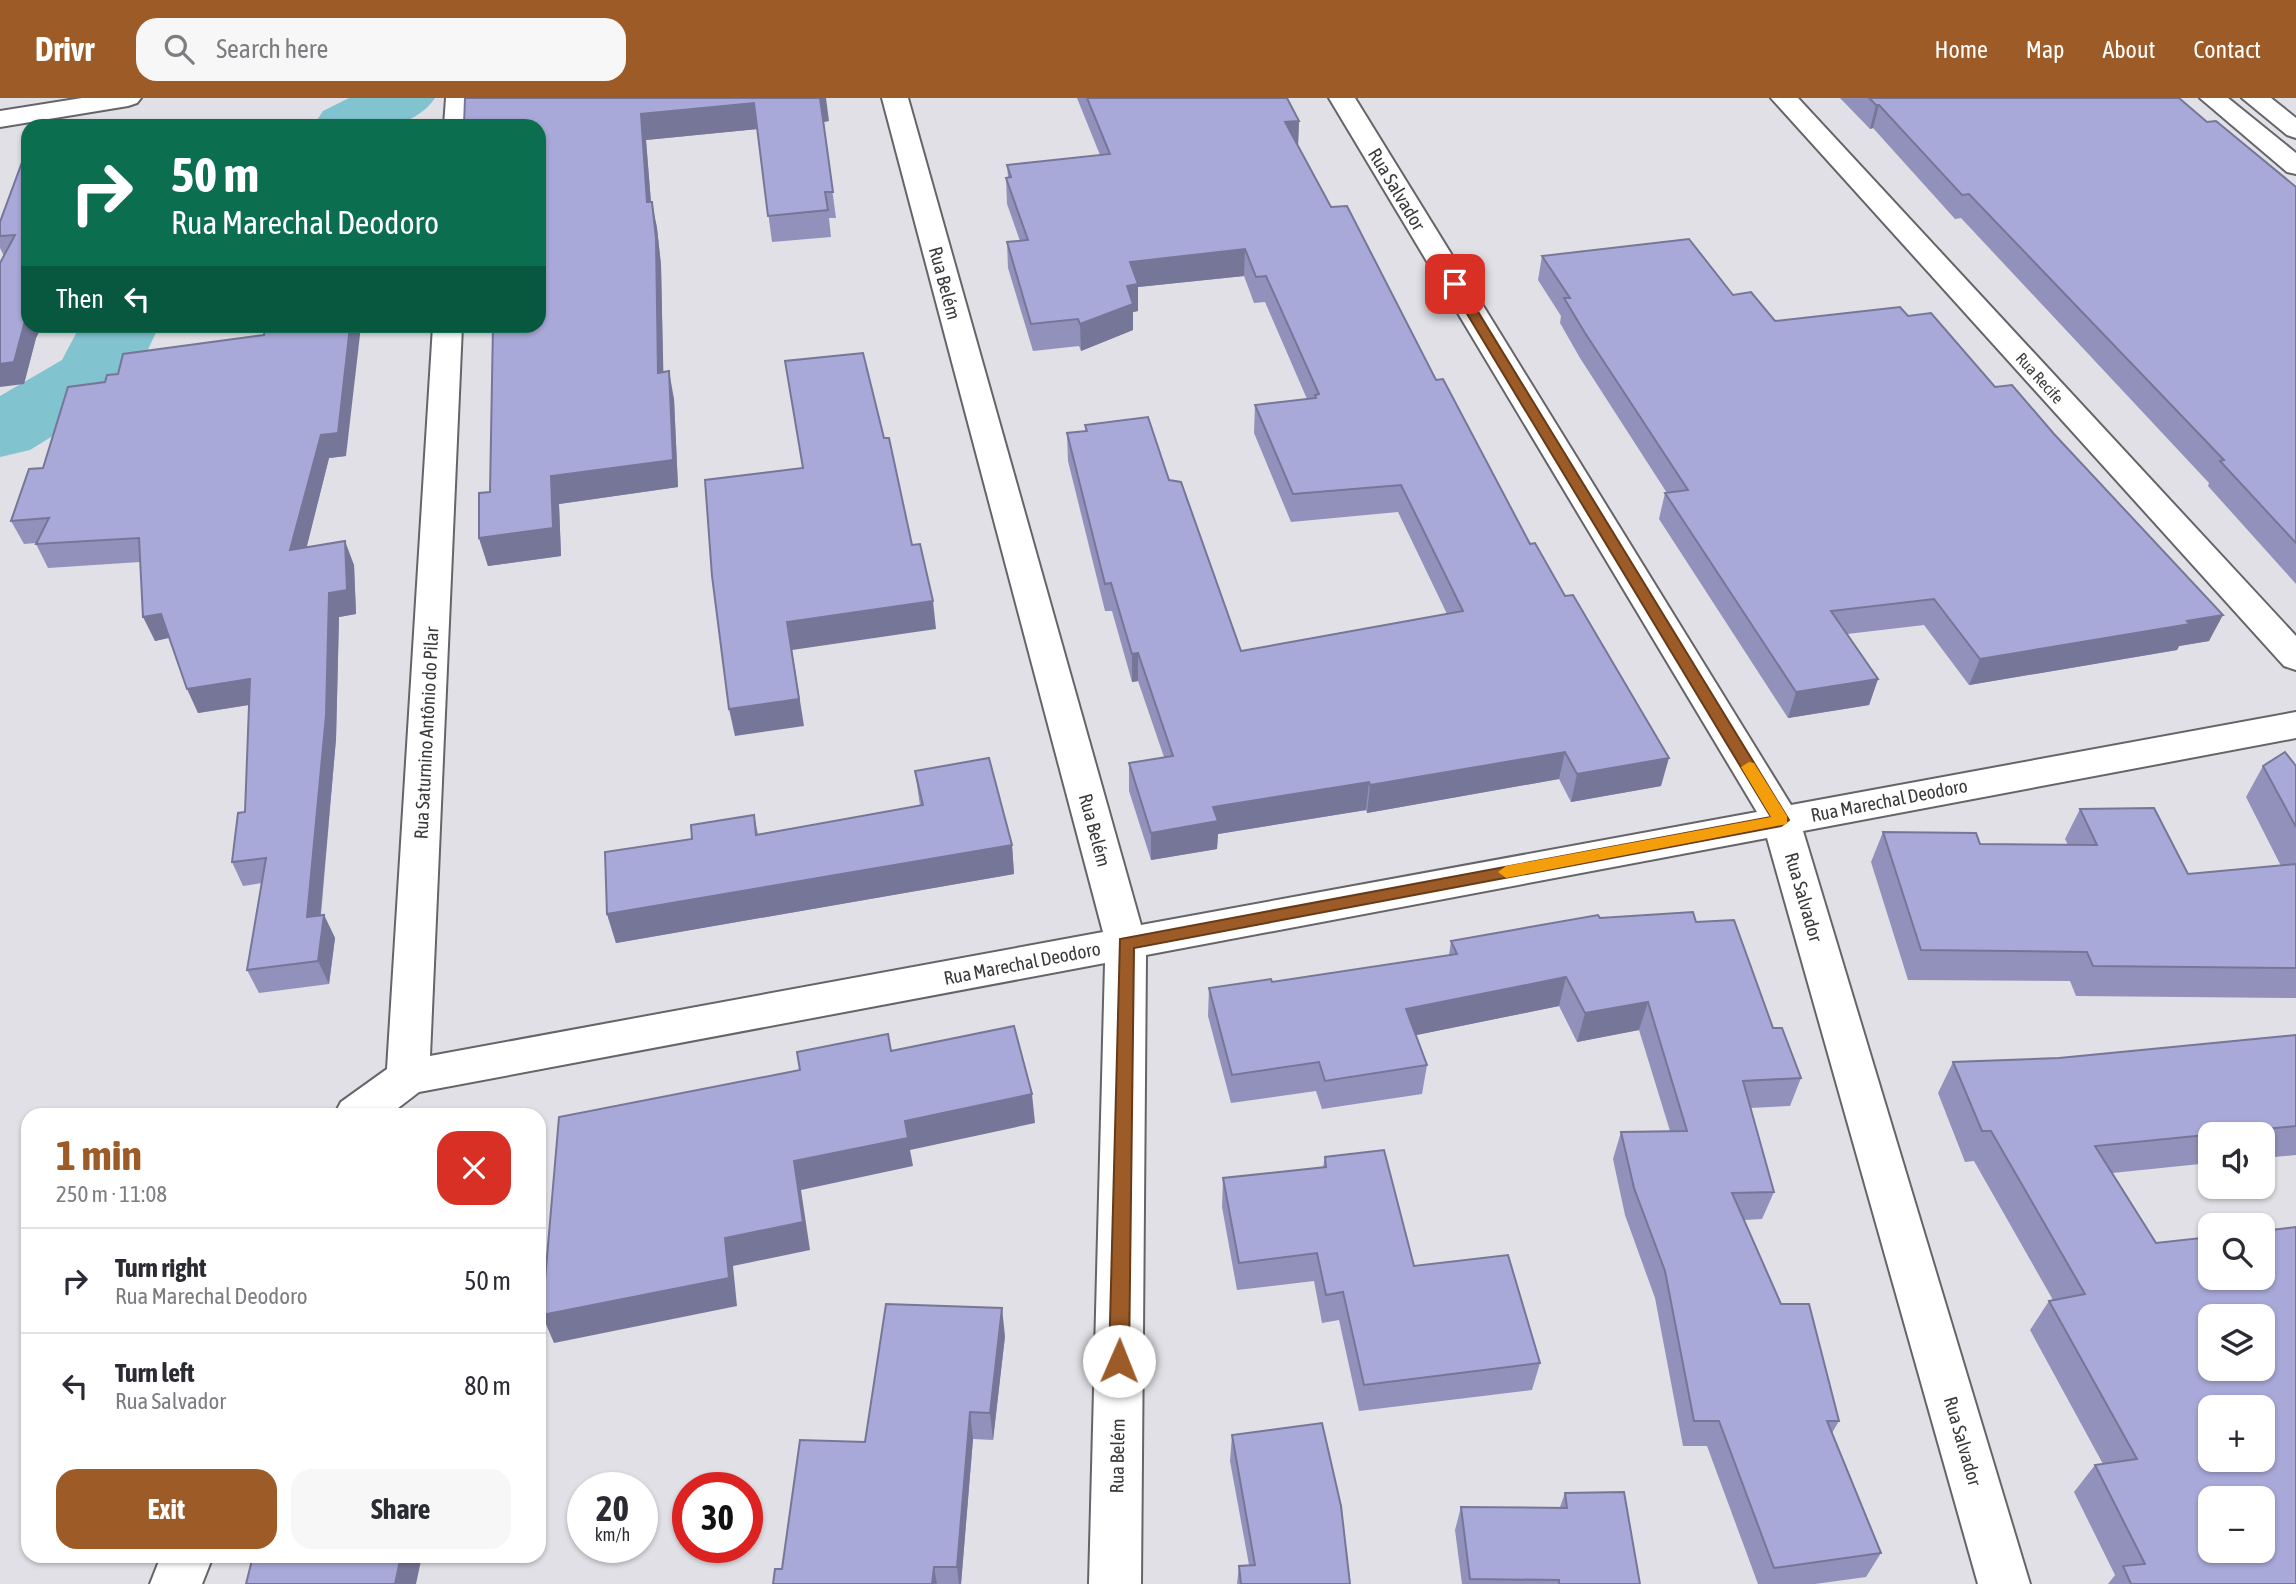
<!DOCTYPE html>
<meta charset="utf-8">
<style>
body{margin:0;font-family:"Asap Condensed",sans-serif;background:#f7f7f7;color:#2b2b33;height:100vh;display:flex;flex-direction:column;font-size:26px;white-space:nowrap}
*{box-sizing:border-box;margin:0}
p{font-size:23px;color:#7c7c81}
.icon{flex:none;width:38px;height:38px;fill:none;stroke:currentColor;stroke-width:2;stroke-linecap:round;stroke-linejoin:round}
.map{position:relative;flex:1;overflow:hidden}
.details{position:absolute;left:21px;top:1010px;width:525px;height:455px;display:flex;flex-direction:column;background:#fff;border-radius:21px;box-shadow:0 2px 5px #0004}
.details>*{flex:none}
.banner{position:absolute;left:21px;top:21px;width:525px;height:214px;border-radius:21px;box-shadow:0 2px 5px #0004;background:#0b6e4f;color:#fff;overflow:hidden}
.tools{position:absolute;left:2198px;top:1024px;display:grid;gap:14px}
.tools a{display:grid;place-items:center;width:77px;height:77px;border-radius:14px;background:#fff;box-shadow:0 2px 5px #0004;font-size:35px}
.speed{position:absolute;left:567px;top:1374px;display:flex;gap:14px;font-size:35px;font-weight:700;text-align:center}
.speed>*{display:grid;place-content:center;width:91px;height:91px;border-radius:50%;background:#fff;box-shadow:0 2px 5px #0004;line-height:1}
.speed small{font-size:18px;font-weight:400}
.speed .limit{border:10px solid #d22;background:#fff;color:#111}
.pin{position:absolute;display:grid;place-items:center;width:60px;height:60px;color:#fff;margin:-30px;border-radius:14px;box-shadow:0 4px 10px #0006}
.me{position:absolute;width:77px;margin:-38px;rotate:1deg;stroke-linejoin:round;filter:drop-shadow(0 0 5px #0008)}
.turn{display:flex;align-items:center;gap:24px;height:147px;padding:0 35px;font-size:32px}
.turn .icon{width:91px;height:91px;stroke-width:2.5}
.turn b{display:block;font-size:49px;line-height:60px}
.then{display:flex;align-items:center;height:66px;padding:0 35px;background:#0003;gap:14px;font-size:26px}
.round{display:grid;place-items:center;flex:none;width:74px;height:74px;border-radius:21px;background:#f7f7f7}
.overview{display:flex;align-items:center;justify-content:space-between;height:119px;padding:0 35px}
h1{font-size:42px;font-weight:700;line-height:52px;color:#9c5b27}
.action{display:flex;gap:14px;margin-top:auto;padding:14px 35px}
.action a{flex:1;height:80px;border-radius:21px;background:#9c5b27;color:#fff;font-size:28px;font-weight:700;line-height:80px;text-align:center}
.action a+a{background:#f7f7f7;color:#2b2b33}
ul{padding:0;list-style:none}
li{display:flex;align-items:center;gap:21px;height:105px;padding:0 35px;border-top:2px solid #e1e1e2}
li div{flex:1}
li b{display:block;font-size:26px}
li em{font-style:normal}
header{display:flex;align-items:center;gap:42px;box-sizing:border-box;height:98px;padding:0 35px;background:#9c5b27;color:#fff}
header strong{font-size:33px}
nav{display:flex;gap:38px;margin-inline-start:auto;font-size:24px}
.search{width:490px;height:63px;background:#f7f7f7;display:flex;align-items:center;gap:18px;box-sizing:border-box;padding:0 24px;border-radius:21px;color:#7c7c81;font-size:26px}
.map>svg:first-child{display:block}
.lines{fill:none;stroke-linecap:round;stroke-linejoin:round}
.river{fill:#82c3d0;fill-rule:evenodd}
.street-casing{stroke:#646469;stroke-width:4}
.secondary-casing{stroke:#646469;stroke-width:4}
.street{fill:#fff;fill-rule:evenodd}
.secondary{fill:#fff;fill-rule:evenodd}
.wall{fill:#9191bb}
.shaded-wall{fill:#767698}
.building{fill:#a9a9d9;stroke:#767698;stroke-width:2;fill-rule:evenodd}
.route{fill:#9c5b27;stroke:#653b19;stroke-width:2}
.slow{fill:#f59e0b}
.labels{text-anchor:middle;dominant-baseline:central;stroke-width:6;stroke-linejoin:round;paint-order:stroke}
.far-street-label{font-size:16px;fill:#3a3a3c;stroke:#fff}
.street-label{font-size:19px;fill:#3a3a3c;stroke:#fff}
</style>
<header>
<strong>Drivr</strong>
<div class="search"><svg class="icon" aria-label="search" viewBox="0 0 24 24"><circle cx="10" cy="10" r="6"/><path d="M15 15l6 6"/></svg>Search here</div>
<nav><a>Home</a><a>Map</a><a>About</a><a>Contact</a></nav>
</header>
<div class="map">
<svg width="2296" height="1486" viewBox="0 0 2296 1486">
<rect width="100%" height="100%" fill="#e0e0e6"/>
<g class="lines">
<!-- river -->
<g class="river">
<path d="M349,0H435C408,39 356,28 313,28L323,13Z"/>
<polygon points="80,228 159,228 136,277 124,294 30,352 0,359 0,298 62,262"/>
</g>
<!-- street casing -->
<g class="street-casing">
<g id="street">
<polygon points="446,0 472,0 470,28 444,28"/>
<polygon points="882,0 908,0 1141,827 1757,714 1329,0 1355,0 1791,707 2296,614 2296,640 1803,733 2030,1486 1978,1486 1767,740 1146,857 1141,1486 1089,1486 1105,865 419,994 389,1017 334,1017 341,1004 387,971 433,228 462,228 430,958 1103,834"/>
<polygon points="1771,0 1798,0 2296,538 2296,572 2284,568"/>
<polygon points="161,1458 213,1458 202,1486 150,1486"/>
</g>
</g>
<!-- secondary casing -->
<g class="secondary-casing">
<g id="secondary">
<polygon points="82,0 141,0 137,5 128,8 0,29 0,13"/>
<polygon points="2200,0 2228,0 2296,55 2296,76 2287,74"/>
<polygon points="2242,0 2271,0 2296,20 2296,40 2287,37"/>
</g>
</g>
<!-- street -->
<use href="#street" class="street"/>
<!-- secondary -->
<use href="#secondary" class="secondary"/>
</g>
<!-- wall -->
<g class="wall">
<polygon points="1077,0 1287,0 1299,23 1298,47 1331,109 1436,282 1530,446 1661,688 1571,704 1559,681 1367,715 1366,712 1218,736 1217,751 1151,762 1129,693 1129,665 1164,659 1138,583 1132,584 1112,513 1105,513 1068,363 1067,335 1085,334 1085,327 1169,382 1241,553 1447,516 1398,414 1291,424 1254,335 1255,307 1307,301 1265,204 1254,205 1244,178 1138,189 1138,213 1133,214 1133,232 1081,253 1079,248 1033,253 1008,170 1007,144 1020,143 1007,106 1006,80 1008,79 1007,67 1100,57"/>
<polygon points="1840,0 2179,0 2207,24 2296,89 2296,486 2208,388 2209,385 1961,120 1955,121 1873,30 1870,31"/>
<polygon points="829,23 823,24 836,120 829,120 831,139 772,144 757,31 646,42 651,104 657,130 661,167 663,274 674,301 678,389 559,406 561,458 488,468 479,440 490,394 539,28"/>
<polygon points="28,48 28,228 42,228 36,240 24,286 4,158 0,150 0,124"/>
<polygon points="1542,158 1733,197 1775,223 2209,543 2179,548 2177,552 1969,587 1924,527 1847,536 1878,581 1869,607 1788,620 1659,421 1665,395 1667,395 1580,260 1560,225 1561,218 1538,182"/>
<polygon points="118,276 346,358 329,360 306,450 354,467 356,516 339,519 336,641 321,817 324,817 335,840 329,886 259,895 247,872 262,785 243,788 232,764 245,714 249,607 198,615 169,540 155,543 140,464 48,470 36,446 36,445 24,446 11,423 43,370 105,284"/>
<polygon points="2263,668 2296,668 2296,900 2076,898 2070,883 1908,882 1871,764 1883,734 1980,746 2068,747 2065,741 2080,711 2188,776 2281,768 2246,699"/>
<polygon points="915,673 1012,747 1014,776 616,845 607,816 692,741 754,717 758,736 920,708"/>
<polygon points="1600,820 1696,824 1773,930 1801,980 1790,1008 1750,1010 1774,1094 1762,1121 1744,1122 1781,1206 1839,1323 1832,1335 1881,1455 1866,1479 1815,1486 1758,1486 1707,1348 1683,1348 1655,1200 1625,1117 1613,1061 1621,1034 1670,1033 1639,932 1577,944 1559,908 1416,937 1427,967 1422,996 1322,1011 1316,993 1231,1005 1208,918 1209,890 1272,884 1449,857 1451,843"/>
<polygon points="2296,937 2296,1057 2263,1060 2263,1036 2210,1036 2210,1065 2112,1075 2296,1486 2108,1486 2115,1477 2074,1394 2095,1367 2103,1366 2030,1232 2049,1203 2053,1202 1974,1063 1965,1064 1938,995 1953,964 2059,960"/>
<polygon points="1325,1059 1414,1168 1540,1265 1532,1292 1359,1313 1339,1222 1322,1225 1314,1183 1237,1192 1222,1109 1223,1080 1323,1069"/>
<polygon points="1005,1238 993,1342 973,1341 961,1486 773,1486 865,1344"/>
<polygon points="1232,1337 1350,1486 1237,1486 1239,1468 1249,1467 1230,1363"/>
<polygon points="1565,1395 1640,1486 1462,1486 1455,1432 1461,1409 1560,1409"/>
</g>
<!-- shaded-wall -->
<g class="shaded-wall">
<polygon points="820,0 826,0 829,23 823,24"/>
<polygon points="754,5 758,31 646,42 653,131 647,104 641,16"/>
<polygon points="1876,7 1879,7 1873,30 1870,31"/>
<polygon points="1299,23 1298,48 1285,24"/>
<polygon points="652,104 657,130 661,167 664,302 658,275"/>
<polygon points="1245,151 1244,178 1138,189 1138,213 1133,214 1133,232 1081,253 1080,226 1127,188 1130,164"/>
<polygon points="28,215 28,228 42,228 36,240 24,286 0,289 0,266"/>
<polygon points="350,228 361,228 346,358 329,360 300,476 290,452"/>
<polygon points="669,273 674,301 678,389 559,406 561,458 488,468 479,440 551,378"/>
<polygon points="345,443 354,467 356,516 339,519 336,641 318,843 307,819 329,495"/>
<polygon points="933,503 936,531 792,552 804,628 735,638 729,611 787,524"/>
<polygon points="161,516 172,539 155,543 143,519"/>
<polygon points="2223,517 2209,543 2179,548 2177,552 1969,587 1980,561"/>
<polygon points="1138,555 1138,583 1132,584 1132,556"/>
<polygon points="250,581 261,605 198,615 187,591"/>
<polygon points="1878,581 1869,607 1788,620 1796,594"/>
<polygon points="1565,654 1559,681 1367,715 1370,687"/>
<polygon points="1669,660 1661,688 1571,704 1577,676"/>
<polygon points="1369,684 1366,712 1218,736 1217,751 1151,762 1151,735 1213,709"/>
<polygon points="1012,747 1014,776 616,845 607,816"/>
<polygon points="324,817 335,840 329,886 318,863"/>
<polygon points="1566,879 1559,908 1402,940 1406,911"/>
<polygon points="1648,904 1639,932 1577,944 1585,915"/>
<polygon points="1032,996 1035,1025 910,1052 913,1068 801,1092 810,1152 733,1168 737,1208 554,1245 542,1217 725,1140 794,1063 905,1023"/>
<polygon points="1002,1210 1005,1238 993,1342 990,1315"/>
<polygon points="970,1314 973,1341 961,1486 959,1486 957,1469"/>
<polygon points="401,1458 422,1458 416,1486 395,1486"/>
<polygon points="934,1469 937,1486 932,1486"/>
</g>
<!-- building -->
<g class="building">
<polygon points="465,0 820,0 833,94 825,94 828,112 768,118 754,5 641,16 647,104 652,104 656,141 658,275 669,273 673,362 551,378 553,430 479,440 479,395 490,394 493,228 539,228 539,28 464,28"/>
<polygon points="1087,0 1287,0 1299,23 1285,24 1331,109 1347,108 1436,282 1443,281 1530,446 1535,445 1565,498 1573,497 1669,660 1577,676 1565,654 1370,687 1369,684 1213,709 1218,723 1151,735 1129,665 1173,658 1138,555 1132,556 1111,485 1105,486 1067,335 1087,333 1085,327 1148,319 1169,382 1181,384 1241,553 1463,513 1401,387 1293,396 1255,307 1316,300 1315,297 1319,296 1266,178 1256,179 1245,151 1130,164 1138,186 1127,188 1133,206 1080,226 1078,221 1031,226 1007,144 1028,142 1006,80 1011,79 1007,67 1110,56"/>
<polygon points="1869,0 2179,0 2207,24 2216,23 2296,89 2296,445 2220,363 2224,362 1969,96 1962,97 1879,7 1876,7"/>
<polygon points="28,48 28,215 26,219 14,264 0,266 0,165 15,137 0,138 0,124"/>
<polygon points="1689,141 1733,197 1751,194 1775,223 1900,209 1908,218 1931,215 1995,289 2012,287 2054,336 2223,517 2187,523 2190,526 1980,561 1934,501 1831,513 1878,581 1796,594 1665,395 1688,392 1585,235 1564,200 1570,200 1542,158"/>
<polygon points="265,228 350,228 338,335 321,337 290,452 345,443 347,492 329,495 326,617 307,819 324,817 318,863 247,872 266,760 232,764 238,715 245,714 250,581 187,591 161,516 143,519 139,440 36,446 49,420 11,423 29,371 43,370 68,289 105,284 107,277 118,276 123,256 264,237"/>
<polygon points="863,255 884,340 889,340 912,447 920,446 933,503 787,524 799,601 729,611 712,478 705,382 803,370 785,263"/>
<polygon points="2285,654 2296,668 2296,729 2263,668"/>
<polygon points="989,660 1012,747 607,816 605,754 692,741 691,727 754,717 756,737 923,707 915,673"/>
<polygon points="2154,710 2188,776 2296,766 2296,870 2093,868 2087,854 1921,852 1883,734 1976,735 1980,746 2097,747 2080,711"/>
<polygon points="1693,814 1696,824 1734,822 1773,930 1782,930 1801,980 1743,983 1774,1094 1732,1095 1781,1206 1809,1206 1839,1323 1827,1323 1881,1455 1774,1470 1719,1323 1694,1323 1665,1173 1634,1090 1621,1034 1687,1033 1648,904 1585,915 1566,879 1406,911 1427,967 1325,983 1319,964 1232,977 1209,890 1271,881 1272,884 1457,856 1451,843 1598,817 1600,820"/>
<polygon points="1014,928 1032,996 905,1023 908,1040 794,1063 803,1124 725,1140 729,1180 542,1217 559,1019 800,972 797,954 888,936 891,953"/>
<path d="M2296,937V1028L2095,1048L2156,1145L2210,1139V1180H2263V1133L2296,1129V1486H2131L2123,1468L2145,1466L2095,1367L2137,1361L2049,1203L2085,1196L1991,1033H1982L1953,964L2059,960ZM2210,1218H2263V1270H2210ZM2210,1309H2263V1362H2210ZM2210,1400H2263V1452H2210Z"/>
<polygon points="1384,1052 1414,1168 1508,1157 1540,1265 1364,1287 1343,1194 1326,1197 1317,1155 1239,1165 1223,1080 1326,1069 1325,1059"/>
<polygon points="886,1206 1002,1210 990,1315 970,1314 957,1469 934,1469 932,1486 773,1486 775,1471 782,1471 800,1342 865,1344"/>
<polygon points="1322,1325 1341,1408 1350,1486 1241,1486 1239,1468 1255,1467 1232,1337"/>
<polygon points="1624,1394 1640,1486 1559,1486 1559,1482 1470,1481 1461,1409 1567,1410 1565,1395"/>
<polygon points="253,1458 401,1458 395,1486 246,1486"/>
</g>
<!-- route -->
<polygon class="route" points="1451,184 1461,186 1789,722 1781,728 1134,850 1129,1263 1126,1270 1119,1272 1112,1270 1109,1263 1120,841 1771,719 1449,186"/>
<!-- slow -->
<polygon class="slow" points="1749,664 1754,665 1787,718 1787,726 1506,780 1498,774 1506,768 1771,719 1741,669"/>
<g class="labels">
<!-- far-street labels -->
<g class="far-street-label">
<text transform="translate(2040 280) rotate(48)">Rua Recife</text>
</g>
<!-- street labels -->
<g class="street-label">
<text transform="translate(1397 91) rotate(59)">Rua Salvador</text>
<text transform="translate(945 185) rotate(75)">Rua Belém</text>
<text transform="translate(426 635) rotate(-87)">Rua Saturnino Antônio do Pilar</text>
<text transform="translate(1889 702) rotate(-11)">Rua Marechal Deodoro</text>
<text transform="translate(1095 732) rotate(75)">Rua Belém</text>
<text transform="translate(1804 799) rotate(74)">Rua Salvador</text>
<text transform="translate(1022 865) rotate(-11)">Rua Marechal Deodoro</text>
<text transform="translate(1963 1343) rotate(74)">Rua Salvador</text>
<text transform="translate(1117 1358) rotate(-89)">Rua Belém</text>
</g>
</g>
</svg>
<div class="tools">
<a><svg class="icon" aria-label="sound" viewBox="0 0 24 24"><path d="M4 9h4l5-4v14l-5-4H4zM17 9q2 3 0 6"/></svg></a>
<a><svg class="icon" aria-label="search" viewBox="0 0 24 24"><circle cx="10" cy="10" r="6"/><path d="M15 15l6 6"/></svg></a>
<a><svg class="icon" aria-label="layers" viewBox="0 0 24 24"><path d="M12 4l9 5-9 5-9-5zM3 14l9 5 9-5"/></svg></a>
<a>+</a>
<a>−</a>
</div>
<div class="speed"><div>20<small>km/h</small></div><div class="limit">30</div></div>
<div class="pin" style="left:1455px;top:186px;background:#d93025"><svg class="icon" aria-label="arrive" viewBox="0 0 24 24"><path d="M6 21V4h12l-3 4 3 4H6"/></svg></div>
<svg class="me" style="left:1119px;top:1263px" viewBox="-20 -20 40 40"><circle r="19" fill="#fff"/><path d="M0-13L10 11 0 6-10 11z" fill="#9c5b27"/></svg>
<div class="banner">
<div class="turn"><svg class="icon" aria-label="right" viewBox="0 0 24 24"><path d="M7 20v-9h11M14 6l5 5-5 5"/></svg><div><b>50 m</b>Rua Marechal Deodoro</div></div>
<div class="then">Then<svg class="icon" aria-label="left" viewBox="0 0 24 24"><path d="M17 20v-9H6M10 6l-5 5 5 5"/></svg></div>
</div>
<section class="details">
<div class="overview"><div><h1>1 min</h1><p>250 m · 11:08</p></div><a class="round" style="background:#d93025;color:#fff"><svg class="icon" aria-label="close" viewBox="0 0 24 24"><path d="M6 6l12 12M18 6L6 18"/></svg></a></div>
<ul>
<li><svg class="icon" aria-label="right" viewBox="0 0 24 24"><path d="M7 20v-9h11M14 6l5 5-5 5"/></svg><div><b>Turn right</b><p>Rua Marechal Deodoro</p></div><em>50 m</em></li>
<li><svg class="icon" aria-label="left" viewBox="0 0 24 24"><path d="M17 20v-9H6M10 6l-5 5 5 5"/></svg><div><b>Turn left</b><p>Rua Salvador</p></div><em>80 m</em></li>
</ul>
<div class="action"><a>Exit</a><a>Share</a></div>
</section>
</div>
